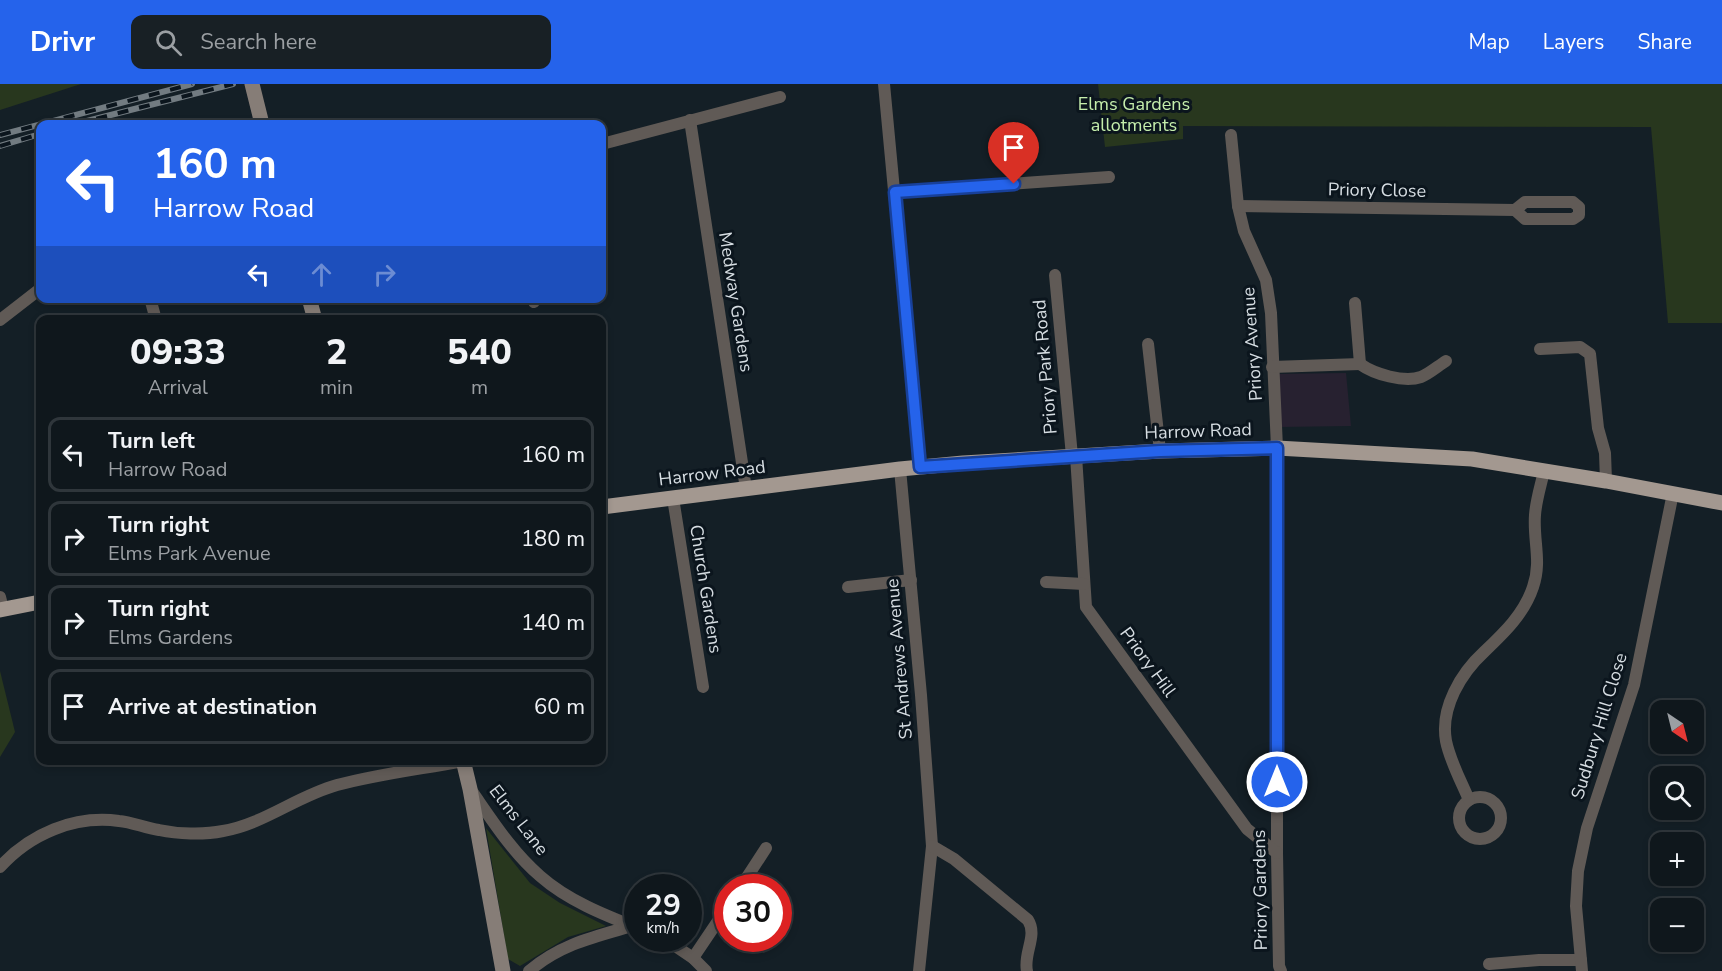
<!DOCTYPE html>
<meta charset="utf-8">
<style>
body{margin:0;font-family:"Nunito Sans",sans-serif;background:#182025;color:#f1f3f6;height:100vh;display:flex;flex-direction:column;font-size:22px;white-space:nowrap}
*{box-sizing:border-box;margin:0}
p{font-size:20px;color:#9b9fa3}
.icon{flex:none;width:33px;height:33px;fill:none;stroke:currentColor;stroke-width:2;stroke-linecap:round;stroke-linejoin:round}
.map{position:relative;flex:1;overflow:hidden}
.side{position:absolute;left:36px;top:231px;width:570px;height:450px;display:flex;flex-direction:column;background:#0f171c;border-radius:12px;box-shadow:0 3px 9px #0003,0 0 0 2px #2f363b}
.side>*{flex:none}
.guide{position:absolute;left:36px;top:36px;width:570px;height:183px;border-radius:12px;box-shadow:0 3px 9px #0003,0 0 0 2px #2f363b;background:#2563eb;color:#fff;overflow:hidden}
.needle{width:39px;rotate:145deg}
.fabs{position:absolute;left:1650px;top:616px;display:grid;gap:12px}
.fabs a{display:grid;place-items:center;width:54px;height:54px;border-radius:12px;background:#0f171c;box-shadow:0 3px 9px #0003,0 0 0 2px #2f363b;font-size:30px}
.speed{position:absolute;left:624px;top:790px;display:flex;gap:12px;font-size:30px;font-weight:700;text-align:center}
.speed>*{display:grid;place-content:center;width:78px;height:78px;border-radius:50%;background:#0f171c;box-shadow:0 3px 9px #0003,0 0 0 2px #2f363b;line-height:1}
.speed small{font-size:15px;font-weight:400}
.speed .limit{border:9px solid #d22;background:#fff;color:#111}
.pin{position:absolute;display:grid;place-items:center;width:51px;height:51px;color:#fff;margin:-62px -26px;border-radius:50% 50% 50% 0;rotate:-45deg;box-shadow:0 0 6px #0007}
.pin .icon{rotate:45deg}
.me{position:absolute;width:66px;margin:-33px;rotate:0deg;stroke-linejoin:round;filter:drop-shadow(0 0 4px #0008)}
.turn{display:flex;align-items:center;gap:21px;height:126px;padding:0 18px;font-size:27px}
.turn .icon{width:78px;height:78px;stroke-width:2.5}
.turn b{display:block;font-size:42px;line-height:51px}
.lanes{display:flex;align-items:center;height:57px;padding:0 18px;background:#0003;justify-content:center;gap:30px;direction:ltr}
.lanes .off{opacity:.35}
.eta{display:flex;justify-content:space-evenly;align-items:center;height:102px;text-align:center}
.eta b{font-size:36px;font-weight:800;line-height:42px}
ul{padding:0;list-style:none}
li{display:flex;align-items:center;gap:18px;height:75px;margin:0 12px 9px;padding:0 6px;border:3px solid #2f363b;border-radius:12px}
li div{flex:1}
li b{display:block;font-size:22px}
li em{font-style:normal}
header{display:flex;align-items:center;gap:36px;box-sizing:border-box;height:84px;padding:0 30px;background:#2563eb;color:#fff}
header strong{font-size:28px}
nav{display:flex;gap:33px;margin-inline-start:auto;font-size:21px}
.search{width:420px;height:54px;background:#182025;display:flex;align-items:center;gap:15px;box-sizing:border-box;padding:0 21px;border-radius:12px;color:#9b9fa3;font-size:22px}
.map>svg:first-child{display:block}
.commercial{fill:#272130}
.green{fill:#28371e}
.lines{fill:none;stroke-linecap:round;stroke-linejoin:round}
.street{stroke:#605a56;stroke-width:12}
.secondary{stroke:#867d77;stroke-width:15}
.primary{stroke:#a39890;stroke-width:15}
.rail-casing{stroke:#727b81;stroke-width:6}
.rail{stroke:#0b151d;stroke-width:4;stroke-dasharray:11;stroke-linecap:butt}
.route-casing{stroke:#184099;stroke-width:15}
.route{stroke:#2563eb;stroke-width:10}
.labels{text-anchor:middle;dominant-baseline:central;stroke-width:6;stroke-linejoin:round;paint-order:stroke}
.park-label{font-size:18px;fill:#c5eeac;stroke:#0b151d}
.street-label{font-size:18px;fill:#d6dde2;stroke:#0b151d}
</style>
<header>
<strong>Drivr</strong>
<div class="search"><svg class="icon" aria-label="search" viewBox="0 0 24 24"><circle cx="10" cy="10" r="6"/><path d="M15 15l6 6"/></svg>Search here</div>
<nav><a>Map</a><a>Layers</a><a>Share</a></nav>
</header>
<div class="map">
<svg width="1722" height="887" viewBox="0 0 1722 887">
<rect width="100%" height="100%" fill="#141f26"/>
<!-- commercial -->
<polygon class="commercial" points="1346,289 1351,342 1279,343 1276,290"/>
<!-- green -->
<g class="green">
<polygon points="0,0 81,0 0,26"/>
<polygon points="1098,0 1722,0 1722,239 1668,239 1651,43 1183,42 1183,55 1105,63"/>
<polygon points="0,587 15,648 0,673"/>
<polygon points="486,744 530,799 560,819 606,842 568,853 520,882 508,875"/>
</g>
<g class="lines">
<!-- street -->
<g class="street">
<polyline points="884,0 920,383"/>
<polyline points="690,36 746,405"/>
<polyline points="1231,51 1238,122 1244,147 1266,196 1271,229 1277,364 1277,769 1279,882 1281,887"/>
<polyline points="602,60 780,13"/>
<polyline points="895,108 1109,93"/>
<polyline points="1238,122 1515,126 1525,118 1573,118 1579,123 1579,131 1573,135 1525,135 1515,126"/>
<polyline points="1055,191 1072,372"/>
<polyline points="150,214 156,236"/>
<polyline points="533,214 534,218"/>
<polyline points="0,236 40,205"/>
<polyline points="1148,260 1160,367"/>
<polyline points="1540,265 1580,263 1590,270 1598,344 1605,369 1606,397"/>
<path d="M1360,280C1374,290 1404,299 1421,293C1429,290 1438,282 1446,277"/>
<polyline points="1272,283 1360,280 1355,219"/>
<polyline points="1076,372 1086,523 1247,745 1277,769"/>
<polyline points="900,385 921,611 932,762 919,887"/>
<polyline points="673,414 703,603"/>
<polyline points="1046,498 1084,500"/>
<polyline points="848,503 911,496"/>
<polyline points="0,513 3,525"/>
<path d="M471,706C492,736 512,768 540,792C567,816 604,831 638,844"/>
<circle cx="1480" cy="734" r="21"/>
<path d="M1469,716C1461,697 1450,677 1446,657C1440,624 1461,589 1484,568C1504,549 1524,530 1533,503C1542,477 1533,457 1535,431C1536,416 1541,401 1544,387"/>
<path d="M932,762L954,775L1028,836C1038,852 1023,869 1027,887"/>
<path d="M0,783C30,750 74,731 119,737C132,738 145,744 159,746C178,750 203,751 223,747C264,740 297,712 337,701C378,690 421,685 463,677"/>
<polyline points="740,804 766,764"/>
<polyline points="665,855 693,874 706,887"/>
<polyline points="693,874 728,822"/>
<polyline points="1489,880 1539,876 1581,876"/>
<path d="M529,887C561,860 594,853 632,842"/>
<polyline points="1582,887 1576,822 1578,787 1587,744 1634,601 1673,409"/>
</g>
<!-- secondary -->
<g class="secondary">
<polyline points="252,0 262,40"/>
<polyline points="309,214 315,236"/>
<polyline points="463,676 470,705 503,887"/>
</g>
<!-- primary -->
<g class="primary">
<polyline points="602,423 900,385 963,379 1160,367 1277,364 1472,375 1606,397 1722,419"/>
<polyline points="0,526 40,518"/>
</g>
<!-- rail casing -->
<g class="rail-casing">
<g id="rail">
<polyline points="75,40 233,0"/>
<polyline points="0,51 192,0"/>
<polyline points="0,62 40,50"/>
</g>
</g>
<!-- rail -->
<use href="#rail" class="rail"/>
</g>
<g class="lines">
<!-- route casing -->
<g class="route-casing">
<polyline id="route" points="1014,100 895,108 920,383 1160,367 1277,364 1277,698"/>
</g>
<!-- route -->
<use href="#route" class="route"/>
</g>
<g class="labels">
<!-- park labels -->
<g class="park-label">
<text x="1134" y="20">Elms Gardens<tspan x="1134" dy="21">allotments</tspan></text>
</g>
<!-- street labels -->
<g class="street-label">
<text transform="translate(1377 106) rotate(1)">Priory Close</text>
<text transform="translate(736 218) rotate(81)">Medway Gardens</text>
<text transform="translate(1252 260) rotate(-94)">Priory Avenue</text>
<text transform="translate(1045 283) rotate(-95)">Priory Park Road</text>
<text transform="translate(1198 347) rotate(-2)">Harrow Road</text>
<text transform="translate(712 389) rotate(-7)">Harrow Road</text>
<text transform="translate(706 505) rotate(81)">Church Gardens</text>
<text transform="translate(899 575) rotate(-95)">St Andrews Avenue</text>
<text transform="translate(1148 578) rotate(54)">Priory Hill</text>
<text transform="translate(1599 642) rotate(-73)">Sudbury Hill Close</text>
<text transform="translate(519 736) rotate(52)">Elms Lane</text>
<text transform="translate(1260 806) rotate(-91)">Priory Gardens</text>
</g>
</g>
</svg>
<div class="fabs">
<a><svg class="needle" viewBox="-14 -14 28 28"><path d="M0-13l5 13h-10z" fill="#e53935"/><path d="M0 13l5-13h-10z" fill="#9b9fa3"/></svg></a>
<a><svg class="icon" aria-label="search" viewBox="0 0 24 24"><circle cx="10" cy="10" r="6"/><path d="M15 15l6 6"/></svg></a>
<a>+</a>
<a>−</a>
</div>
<div class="speed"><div>29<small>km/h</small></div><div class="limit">30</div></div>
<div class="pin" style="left:1014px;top:100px;background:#d93025"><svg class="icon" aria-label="arrive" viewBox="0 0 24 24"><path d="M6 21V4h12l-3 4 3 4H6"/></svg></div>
<svg class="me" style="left:1277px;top:698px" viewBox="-20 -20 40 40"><circle r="17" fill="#2563eb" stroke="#fff" stroke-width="3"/><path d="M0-11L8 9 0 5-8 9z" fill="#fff"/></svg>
<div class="guide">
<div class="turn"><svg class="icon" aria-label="left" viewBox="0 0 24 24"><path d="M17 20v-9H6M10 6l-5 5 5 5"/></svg><div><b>160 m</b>Harrow Road</div></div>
<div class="lanes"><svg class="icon" aria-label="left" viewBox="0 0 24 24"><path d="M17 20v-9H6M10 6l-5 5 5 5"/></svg><svg class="icon off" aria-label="ahead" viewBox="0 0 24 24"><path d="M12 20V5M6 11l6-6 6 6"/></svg><svg class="icon off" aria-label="right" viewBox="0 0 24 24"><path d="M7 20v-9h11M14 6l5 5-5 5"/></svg></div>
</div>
<section class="side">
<div class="eta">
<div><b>09:33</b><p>Arrival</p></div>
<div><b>2</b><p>min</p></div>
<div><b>540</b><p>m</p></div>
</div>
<ul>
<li><svg class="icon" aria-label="left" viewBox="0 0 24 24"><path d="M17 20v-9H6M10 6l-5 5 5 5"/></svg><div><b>Turn left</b><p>Harrow Road</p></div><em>160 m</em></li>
<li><svg class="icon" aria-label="right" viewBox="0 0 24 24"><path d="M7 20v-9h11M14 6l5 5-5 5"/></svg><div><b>Turn right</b><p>Elms Park Avenue</p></div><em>180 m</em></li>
<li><svg class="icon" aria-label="right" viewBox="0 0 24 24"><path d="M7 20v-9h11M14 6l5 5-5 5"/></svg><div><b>Turn right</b><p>Elms Gardens</p></div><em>140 m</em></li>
<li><svg class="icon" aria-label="arrive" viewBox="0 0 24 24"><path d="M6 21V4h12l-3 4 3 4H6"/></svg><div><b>Arrive at destination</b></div><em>60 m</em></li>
</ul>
</section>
</div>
